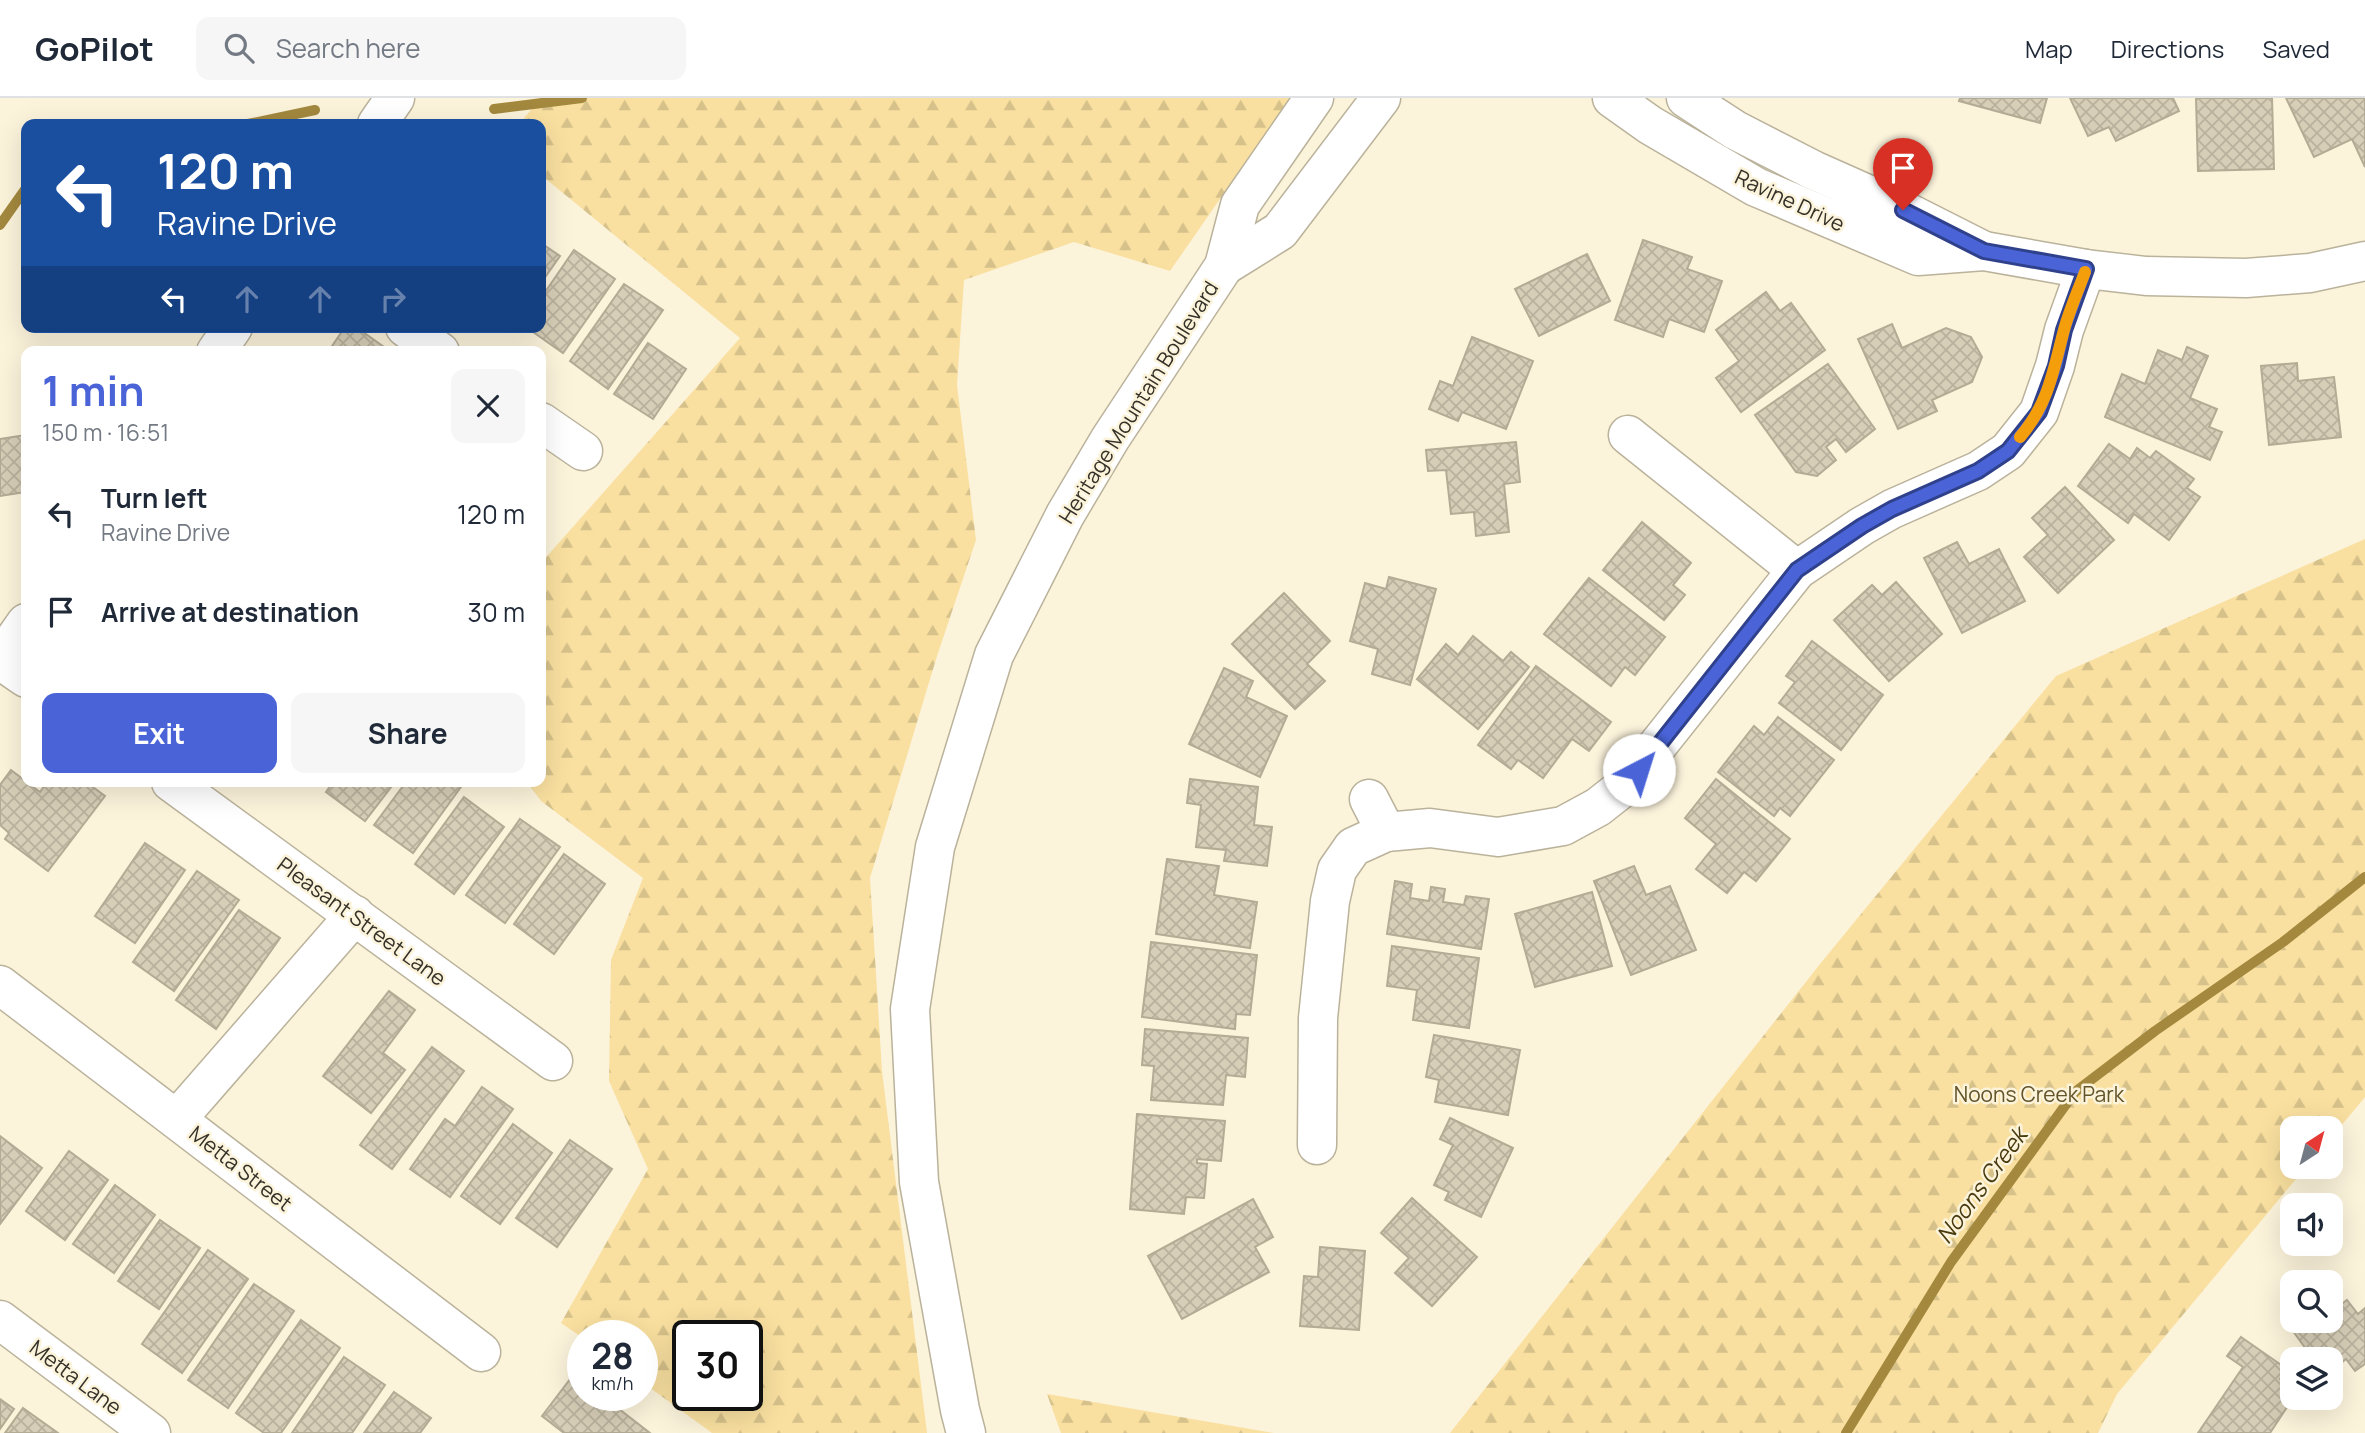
<!DOCTYPE html>
<meta charset="utf-8">
<style>
body{margin:0;font-family:Manrope,sans-serif;background:#f6f6f7;color:#1f2937;height:100vh;display:flex;flex-direction:column;font-size:26px;white-space:nowrap}
*{box-sizing:border-box;margin:0}
p{font-size:23px;color:#747a83}
.icon{flex:none;width:38px;height:38px;fill:none;stroke:currentColor;stroke-width:2;stroke-linecap:round;stroke-linejoin:round}
.map{position:relative;flex:1;overflow:hidden}
.drawer{position:absolute;left:21px;top:248px;width:525px;height:441px;display:flex;flex-direction:column;background:#fff;border-radius:14px;box-shadow:0 7px 28px #0002}
.drawer>*{flex:none}
.banner{position:absolute;left:21px;top:21px;width:525px;height:214px;border-radius:14px;box-shadow:0 7px 28px #0002;background:#1a4fa0;color:#fff;overflow:hidden}
.needle{width:46px;rotate:36deg}
.buttons{position:absolute;left:2280px;top:1018px;display:grid;gap:14px}
.buttons a{display:grid;place-items:center;width:63px;height:63px;border-radius:14px;background:#fff;box-shadow:0 7px 28px #0002;font-size:35px}
.speed{position:absolute;left:567px;top:1222px;display:flex;gap:14px;font-size:35px;font-weight:700;text-align:center}
.speed>*{display:grid;place-content:center;width:91px;height:91px;border-radius:50%;background:#fff;box-shadow:0 7px 28px #0002;line-height:1}
.speed small{font-size:18px;font-weight:400}
.speed .limit{border:4px solid #111;border-radius:10px;background:#fff;color:#111}
.pin{position:absolute;display:grid;place-items:center;width:60px;height:60px;color:#fff;margin:-72px -30px;border-radius:50% 50% 50% 0;rotate:-45deg;box-shadow:0 0 7px #0007}
.pin .icon{rotate:45deg}
.me{position:absolute;width:77px;margin:-38px;rotate:40deg;stroke-linejoin:round;filter:drop-shadow(0 0 5px #0008)}
.turn{display:flex;align-items:center;gap:24px;height:147px;padding:0 21px;font-size:32px}
.turn .icon{width:91px;height:91px;stroke-width:2.5}
.turn b{display:block;font-size:49px;line-height:60px}
.lanes{display:flex;align-items:center;height:66px;padding:0 21px;background:#0003;justify-content:center;gap:35px;direction:ltr}
.lanes .off{opacity:.35}
.round{display:grid;place-items:center;flex:none;width:74px;height:74px;border-radius:14px;background:#f6f6f7}
.headline{display:flex;align-items:center;justify-content:space-between;height:119px;padding:0 21px}
h1{font-size:42px;font-weight:700;line-height:52px;color:#4a64d8}
.button{display:flex;gap:14px;margin-top:auto;padding:14px 21px}
.button a{flex:1;height:80px;border-radius:14px;background:#4a64d8;color:#fff;font-size:28px;font-weight:700;line-height:80px;text-align:center}
.button a+a{background:#f6f6f7;color:#1f2937}
ul{padding:0;list-style:none}
li{display:flex;align-items:center;gap:21px;height:98px;padding:0 21px}
li div{flex:1}
li b{display:block;font-size:26px}
li em{font-style:normal}
header{display:flex;align-items:center;gap:42px;box-sizing:border-box;height:98px;padding:0 35px;background:#fff;border-bottom:2px solid #e0e1e3}
header strong{font-size:33px}
nav{display:flex;gap:38px;margin-inline-start:auto;font-size:24px}
.search{width:490px;height:63px;background:#f6f6f7;display:flex;align-items:center;gap:18px;box-sizing:border-box;padding:0 24px;border-radius:14px;color:#747a83;font-size:26px}
.map>svg:first-child{display:block}
.forest{fill:url(#forest-firs);fill-rule:evenodd}
.lines{fill:none;stroke-linecap:round;stroke-linejoin:round}
.stream{stroke:#a3883e;stroke-width:10}
.building{fill:url(#building-cross-hatch);stroke:#b4ab95;stroke-width:2}
.minor-casing{stroke:#bab29b;stroke-width:41}
.major-casing{stroke:#bab29b;stroke-width:41}
.minor{stroke:#fff;stroke-width:38}
.major{stroke:#fff;stroke-width:38}
.route-casing{stroke:#30418c;stroke-width:18}
.route{stroke:#4a64d8;stroke-width:12}
.slow{stroke:#f59e0b;stroke-width:12}
.labels{text-anchor:middle;dominant-baseline:central;stroke-width:5;stroke-linejoin:round;paint-order:stroke}
.street-label{font-size:21px;fill:#343128;stroke:#fcf3db}
.park-label{font-size:21px;fill:#63542a;stroke:#fcf3db}
.water-label{font-size:23px;font-style:italic;fill:#493b0f;stroke:#fcf3db}
</style>
<header>
<strong>GoPilot</strong>
<div class="search"><svg class="icon" aria-label="search" viewBox="0 0 24 24"><circle cx="10" cy="10" r="6"/><path d="M15 15l6 6"/></svg>Search here</div>
<nav><a>Map</a><a>Directions</a><a>Saved</a></nav>
</header>
<div class="map">
<svg width="2365" height="1335" viewBox="0 0 2365 1335">
<defs>
<pattern id="forest-firs" width="22" height="20" patternUnits="userSpaceOnUse" patternTransform="scale(1.75)"><rect width="22" height="20" fill="#f9e0a0"/><path d="M5 1l3.5 6h-7zM16 11l3.5 6h-7z" fill="#d6c18a"/></pattern>
<pattern id="building-cross-hatch" width="8" height="8" patternUnits="userSpaceOnUse" patternTransform="scale(1.75)"><rect width="8" height="8" fill="#d7ceb7"/><path d="M0 0l8 8M0 8l8-8" fill="none" stroke="#b9b19d"/></pattern>
</defs>
<rect width="100%" height="100%" fill="#fcf3db"/>
<!-- forest -->
<g class="forest">
<path d="M541,0H1290L1170,173L1074,144L964,182L957,287L976,442L937,558L870,780L882,973L927,1335H712L642,1284V1237H583V1240L561,1225L648,1071L609,983L611,862L643,780L541,703L527,684H541V465L740,240L541,77V26H519ZM688,1237H747V1297H688Z"/>
<polygon points="2365,441 2365,999 2331,1040 2331,1031 2292,1031 2292,1069 2306,1069 2117,1296 2098,1335 1450,1335 1820,866 2056,578"/>
<polygon points="1047,1296 1274,1335 1061,1335"/>
</g>
<g class="lines">
<!-- stream -->
<g class="stream">
<polyline points="494,11 582,0"/>
<polyline points="248,26 315,12"/>
<polyline points="0,127 26,90"/>
<polyline points="1846,1335 1951,1164 2075,994 2155,933 2283,844 2365,779"/>
</g>
</g>
<!-- building -->
<g class="building">
<polygon points="1960,0 2047,0 2040,25 1959,3"/>
<polygon points="2070,0 2173,0 2179,13 2116,43 2109,29 2088,38"/>
<polygon points="2196,0 2272,0 2274,71 2198,73"/>
<polygon points="2286,0 2365,0 2365,69 2352,41 2314,59"/>
<polygon points="1643,142 1692,159 1687,171 1722,183 1704,234 1669,221 1663,239 1615,222"/>
<polygon points="541,145 560,158 541,185"/>
<polygon points="574,152 615,181 563,255 526,229 541,229 541,200"/>
<polygon points="1587,156 1610,203 1539,238 1515,191"/>
<polygon points="624,186 663,212 608,291 570,263"/>
<polygon points="1766,194 1780,213 1791,205 1825,252 1741,314 1716,280 1739,263 1716,232"/>
<polygon points="1892,226 1902,250 1946,230 1971,239 1982,259 1972,284 1932,302 1937,313 1898,331 1858,241"/>
<polygon points="345,229 356,229 391,254 328,254"/>
<polygon points="1472,239 1533,263 1506,331 1462,314 1458,323 1429,311 1440,283 1453,288"/>
<polygon points="648,245 686,271 653,321 614,296"/>
<polygon points="2187,249 2208,258 2190,300 2217,311 2209,329 2222,334 2210,362 2105,319 2122,276 2145,286 2158,252 2182,262"/>
<polygon points="2297,265 2298,283 2334,279 2341,339 2269,347 2261,268"/>
<polygon points="1828,266 1875,331 1846,354 1836,341 1826,349 1836,362 1817,378 1796,374 1755,317"/>
<polygon points="26,337 26,394 0,398 0,341"/>
<polygon points="1516,344 1520,384 1504,386 1509,434 1476,438 1474,414 1451,416 1446,372 1428,373 1426,352"/>
<polygon points="2109,346 2130,361 2137,350 2150,360 2156,353 2194,381 2187,390 2200,399 2169,442 2134,416 2128,425 2078,388"/>
<polygon points="2065,389 2114,442 2058,495 2024,459 2048,437 2032,420"/>
<polygon points="1642,424 1691,465 1673,487 1685,497 1664,522 1603,472"/>
<polygon points="1957,444 1969,466 1999,451 2025,503 1962,535 1924,460"/>
<polygon points="1389,479 1436,491 1410,587 1372,576 1378,551 1350,543 1365,485 1386,491"/>
<polygon points="1589,480 1665,539 1635,577 1625,569 1611,588 1544,536"/>
<polygon points="1896,484 1942,536 1889,583 1834,522 1872,487 1882,497"/>
<polygon points="1284,495 1330,543 1307,566 1325,583 1295,611 1232,546"/>
<polygon points="1473,538 1503,563 1511,554 1529,569 1478,631 1417,581 1446,546 1458,557"/>
<polygon points="1812,543 1883,597 1841,652 1779,605 1795,584 1786,578"/>
<polygon points="1536,568 1611,624 1589,653 1572,641 1543,680 1518,662 1511,671 1478,647"/>
<polygon points="1224,570 1253,583 1246,599 1287,618 1260,679 1189,646"/>
<polygon points="1778,619 1834,662 1790,718 1780,710 1774,718 1718,674 1754,628 1764,637"/>
<polygon points="11,672 40,694 47,684 86,684 105,698 48,773 5,741 9,735 0,727 0,687"/>
<polygon points="1190,681 1258,689 1254,727 1272,729 1267,768 1224,763 1226,752 1196,749 1201,707 1187,705"/>
<polygon points="1716,681 1790,741 1756,783 1744,774 1727,795 1696,771 1716,746 1685,720"/>
<polygon points="333,684 395,684 365,723 326,694"/>
<polygon points="406,684 455,684 461,689 413,755 374,727"/>
<polygon points="464,699 504,729 454,796 415,766"/>
<polygon points="520,721 560,749 505,825 466,797"/>
<polygon points="145,745 185,772 135,845 95,818"/>
<polygon points="564,756 605,786 554,856 514,826"/>
<polygon points="1167,761 1219,768 1214,797 1257,804 1250,850 1156,836"/>
<polygon points="1634,768 1646,797 1670,788 1696,852 1631,877 1594,783"/>
<polygon points="197,773 239,802 174,893 133,864"/>
<polygon points="1395,783 1412,786 1410,800 1429,803 1431,789 1445,791 1443,804 1464,807 1466,798 1489,801 1481,851 1387,836"/>
<polygon points="1592,794 1612,868 1535,889 1515,816"/>
<polygon points="239,812 280,840 216,931 176,902"/>
<polygon points="1151,844 1257,857 1250,917 1236,916 1235,931 1142,919"/>
<polygon points="1392,848 1479,860 1469,930 1413,922 1417,892 1387,888"/>
<polygon points="389,893 415,912 383,955 405,972 371,1015 323,978"/>
<polygon points="1145,931 1248,940 1245,979 1226,977 1223,1007 1151,1002 1154,968 1142,967"/>
<polygon points="1434,937 1520,952 1508,1017 1435,1004 1439,982 1426,979"/>
<polygon points="432,949 464,973 392,1071 360,1047"/>
<polygon points="482,989 513,1011 450,1099 410,1071 445,1021 455,1028"/>
<polygon points="1137,1016 1225,1023 1221,1063 1197,1061 1197,1065 1207,1066 1204,1100 1186,1099 1184,1116 1130,1111"/>
<polygon points="1450,1020 1513,1050 1481,1119 1445,1102 1449,1094 1434,1087 1453,1047 1440,1041"/>
<polygon points="513,1026 552,1055 500,1126 461,1098"/>
<polygon points="0,1038 42,1070 0,1126"/>
<polygon points="570,1042 612,1071 557,1149 516,1120"/>
<polygon points="69,1053 108,1082 65,1142 26,1113"/>
<polygon points="115,1087 155,1117 114,1175 73,1146"/>
<polygon points="1412,1100 1477,1159 1432,1208 1395,1175 1409,1160 1381,1135"/>
<polygon points="1253,1101 1273,1139 1255,1149 1269,1174 1182,1221 1148,1158"/>
<polygon points="160,1122 200,1150 159,1211 118,1183"/>
<polygon points="1320,1149 1365,1153 1359,1232 1300,1228 1304,1178 1318,1179"/>
<polygon points="208,1152 248,1181 182,1275 142,1246"/>
<polygon points="254,1186 294,1213 228,1310 188,1282"/>
<polygon points="2347,1202 2358,1216 2365,1210 2365,1266 2355,1273 2346,1261 2341,1265 2335,1258 2331,1262 2314,1262 2287,1225 2292,1220 2292,1223 2331,1223 2331,1214"/>
<polygon points="301,1222 340,1250 281,1335 264,1335 236,1315"/>
<polygon points="2241,1239 2287,1271 2280,1281 2292,1290 2293,1300 2270,1335 2198,1335 2243,1269 2227,1258"/>
<polygon points="344,1259 385,1287 352,1335 292,1335"/>
<polygon points="574,1276 583,1283 583,1297 601,1297 650,1335 564,1335 542,1318"/>
<polygon points="394,1294 431,1320 420,1335 364,1335"/>
<polygon points="0,1301 14,1311 0,1331"/>
<polygon points="23,1310 58,1335 5,1335"/>
</g>
<g class="lines">
<!-- minor casing -->
<g class="minor-casing">
<g id="minor">
<polyline points="1612,0 1650,27 1756,89 1918,158 1984,153 2086,171 2146,178 2246,180 2310,175 2365,163"/>
<polyline points="1686,0 1735,32 1813,72 1903,112 1984,153"/>
<polyline points="377,26 395,0"/>
<polyline points="405,229 440,254"/>
<polyline points="216,254 233,229"/>
<polyline points="541,324 583,353"/>
<polyline points="1628,337 1797,472"/>
<polyline points="0,562 26,525"/>
<polyline points="0,562 26,580"/>
<polyline points="171,684 553,963"/>
<polyline points="1369,701 1386,734"/>
<polyline points="0,887 481,1254"/>
<polyline points="177,1021 355,817"/>
<polyline points="1317,1047 1318,920 1330,803 1337,772 1353,749 1386,734 1430,730 1498,739 1563,728 1598,709 1626,687 1797,472 1862,428 1892,411 1978,373 2008,353 2039,314 2055,268 2064,232 2086,171"/>
<polyline points="0,1222 151,1335"/>
</g>
</g>
<!-- major casing -->
<g class="major-casing">
<g id="major">
<polyline points="1224,168 1280,133 1381,0"/>
<polyline points="966,1335 960,1312 919,1084 910,911 935,749 994,557 1065,417 1110,341 1224,168 1240,107 1314,0"/>
</g>
</g>
<!-- minor -->
<use href="#minor" class="minor"/>
<!-- major -->
<use href="#major" class="major"/>
</g>
<g class="lines">
<!-- route casing -->
<g class="route-casing">
<polyline id="route" points="1639,672 1797,472 1862,428 1892,411 1978,373 2008,353 2039,314 2056,268 2064,232 2086,171 1984,153 1903,112"/>
</g>
<!-- route -->
<use href="#route" class="route"/>
<!-- slow -->
<path class="slow" d="M2020,339C2049,305 2053,273 2064,232C2069,213 2078,193 2085,174"/>
</g>
<g class="labels">
<!-- street labels -->
<g class="street-label">
<text transform="translate(1790 102) rotate(25)">Ravine Drive</text>
<text transform="translate(1138 304) rotate(-58)">Heritage Mountain Boulevard</text>
<text transform="translate(362 823) rotate(36)">Pleasant Street Lane</text>
<text transform="translate(241 1070) rotate(38)">Metta Street</text>
<text transform="translate(76 1279) rotate(37)">Metta Lane</text>
</g>
<!-- park labels -->
<g class="park-label">
<text x="2039" y="996">Noons Creek Park</text>
</g>
<!-- water labels -->
<g class="water-label">
<text transform="translate(1981 1087) rotate(-54)">Noons Creek</text>
</g>
</g>
</svg>
<div class="buttons">
<a><svg class="needle" viewBox="-14 -14 28 28"><path d="M0-13l5 13h-10z" fill="#e53935"/><path d="M0 13l5-13h-10z" fill="#747a83"/></svg></a>
<a><svg class="icon" aria-label="sound" viewBox="0 0 24 24"><path d="M4 9h4l5-4v14l-5-4H4zM17 9q2 3 0 6"/></svg></a>
<a><svg class="icon" aria-label="search" viewBox="0 0 24 24"><circle cx="10" cy="10" r="6"/><path d="M15 15l6 6"/></svg></a>
<a><svg class="icon" aria-label="layers" viewBox="0 0 24 24"><path d="M12 4l9 5-9 5-9-5zM3 14l9 5 9-5"/></svg></a>
</div>
<div class="speed"><div>28<small>km/h</small></div><div class="limit">30</div></div>
<div class="pin" style="left:1903px;top:112px;background:#d93025"><svg class="icon" aria-label="arrive" viewBox="0 0 24 24"><path d="M6 21V4h12l-3 4 3 4H6"/></svg></div>
<svg class="me" style="left:1639px;top:672px" viewBox="-20 -20 40 40"><circle r="19" fill="#fff"/><path d="M0-13L10 11 0 6-10 11z" fill="#4a64d8"/></svg>
<div class="banner">
<div class="turn"><svg class="icon" aria-label="left" viewBox="0 0 24 24"><path d="M17 20v-9H6M10 6l-5 5 5 5"/></svg><div><b>120 m</b>Ravine Drive</div></div>
<div class="lanes"><svg class="icon" aria-label="left" viewBox="0 0 24 24"><path d="M17 20v-9H6M10 6l-5 5 5 5"/></svg><svg class="icon off" aria-label="ahead" viewBox="0 0 24 24"><path d="M12 20V5M6 11l6-6 6 6"/></svg><svg class="icon off" aria-label="ahead" viewBox="0 0 24 24"><path d="M12 20V5M6 11l6-6 6 6"/></svg><svg class="icon off" aria-label="right" viewBox="0 0 24 24"><path d="M7 20v-9h11M14 6l5 5-5 5"/></svg></div>
</div>
<section class="drawer">
<div class="headline"><div><h1>1 min</h1><p>150 m · 16:51</p></div><a class="round"><svg class="icon" aria-label="close" viewBox="0 0 24 24"><path d="M6 6l12 12M18 6L6 18"/></svg></a></div>
<ul>
<li><svg class="icon" aria-label="left" viewBox="0 0 24 24"><path d="M17 20v-9H6M10 6l-5 5 5 5"/></svg><div><b>Turn left</b><p>Ravine Drive</p></div><em>120 m</em></li>
<li><svg class="icon" aria-label="arrive" viewBox="0 0 24 24"><path d="M6 21V4h12l-3 4 3 4H6"/></svg><div><b>Arrive at destination</b></div><em>30 m</em></li>
</ul>
<div class="button"><a>Exit</a><a>Share</a></div>
</section>
</div>
